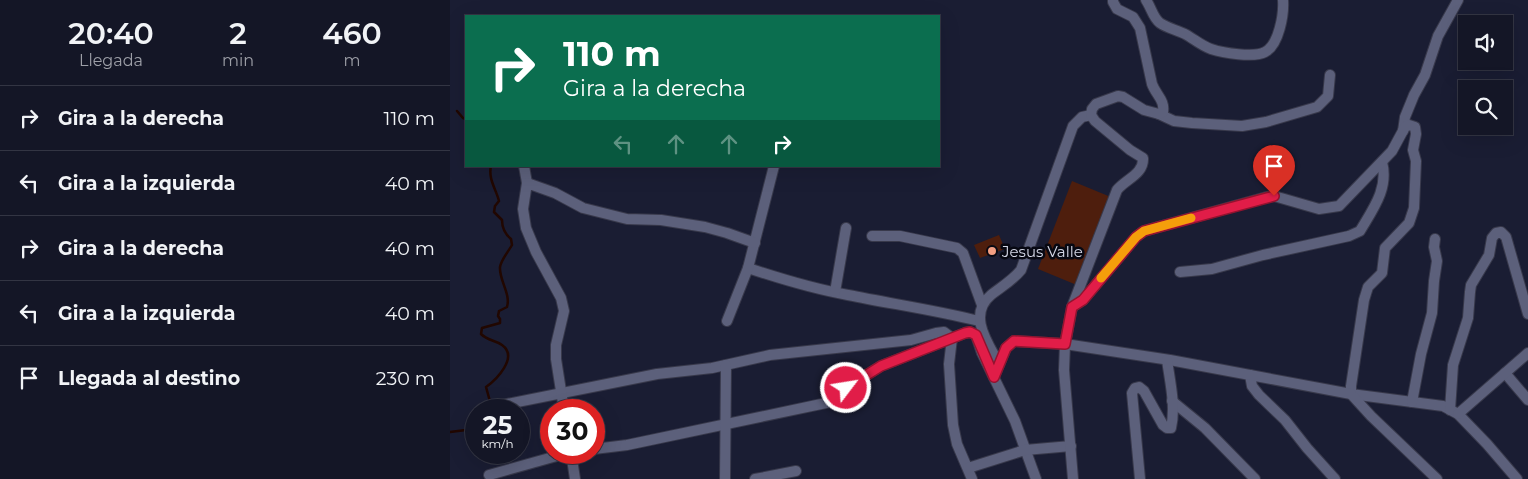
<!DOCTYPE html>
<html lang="es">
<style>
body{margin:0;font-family:Montserrat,sans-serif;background:#1d1f2e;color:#f1f3f6;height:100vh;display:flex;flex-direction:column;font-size:19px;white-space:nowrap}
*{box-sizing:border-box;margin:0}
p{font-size:16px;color:#9d9fa7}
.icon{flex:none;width:28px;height:28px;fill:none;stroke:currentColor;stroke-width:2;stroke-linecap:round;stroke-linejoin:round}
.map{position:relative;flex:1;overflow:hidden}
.details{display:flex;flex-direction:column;background:#141626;width:450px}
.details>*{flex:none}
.hud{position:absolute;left:15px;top:15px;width:475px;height:152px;border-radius:0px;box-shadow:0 5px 20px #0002,0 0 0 1px #333543;background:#0b6e4f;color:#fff;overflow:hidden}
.controls{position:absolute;left:1008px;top:15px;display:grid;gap:10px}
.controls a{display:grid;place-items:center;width:55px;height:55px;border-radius:0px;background:#141626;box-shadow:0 5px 20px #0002,0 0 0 1px #333543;font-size:25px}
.speed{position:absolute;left:15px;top:399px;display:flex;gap:10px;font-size:25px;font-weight:700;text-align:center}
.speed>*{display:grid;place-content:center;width:65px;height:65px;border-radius:50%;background:#141626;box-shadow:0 5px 20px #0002,0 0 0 1px #333543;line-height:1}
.speed small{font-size:12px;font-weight:400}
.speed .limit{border:8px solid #d22;background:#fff;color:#111}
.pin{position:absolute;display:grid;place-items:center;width:42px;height:42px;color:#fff;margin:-51px -21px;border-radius:50% 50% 50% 0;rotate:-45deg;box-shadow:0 0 5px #0007}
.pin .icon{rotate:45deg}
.me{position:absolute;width:55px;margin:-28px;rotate:59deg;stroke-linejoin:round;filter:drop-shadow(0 0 4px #0008)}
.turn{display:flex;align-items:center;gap:18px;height:105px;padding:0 15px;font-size:22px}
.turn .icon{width:65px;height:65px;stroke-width:2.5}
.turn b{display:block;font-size:35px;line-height:42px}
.lanes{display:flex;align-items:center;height:48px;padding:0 15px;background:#0003;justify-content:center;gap:25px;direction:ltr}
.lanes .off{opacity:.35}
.eta{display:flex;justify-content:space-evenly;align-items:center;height:85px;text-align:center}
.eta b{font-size:30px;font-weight:600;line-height:35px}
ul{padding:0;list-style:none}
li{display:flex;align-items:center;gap:15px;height:65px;padding:0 15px;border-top:1px solid #333543}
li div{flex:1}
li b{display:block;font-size:19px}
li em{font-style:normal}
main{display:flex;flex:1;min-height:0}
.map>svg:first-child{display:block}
.green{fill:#4e1e0d}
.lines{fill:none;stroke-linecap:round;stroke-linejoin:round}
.stream{stroke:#210701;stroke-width:2.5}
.minor-casing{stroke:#38394b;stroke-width:12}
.minor{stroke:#5c607b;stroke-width:10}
.route-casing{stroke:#92132f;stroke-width:12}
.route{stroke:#e11d48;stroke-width:9}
.slow{stroke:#f59e0b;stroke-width:9}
.poi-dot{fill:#f39f83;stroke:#070812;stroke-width:2}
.labels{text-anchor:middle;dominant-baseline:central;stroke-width:5;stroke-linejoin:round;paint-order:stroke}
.poi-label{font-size:15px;fill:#d5d8e7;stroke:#070812;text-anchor:start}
</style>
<main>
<section class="details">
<div class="eta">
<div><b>20:40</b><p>Llegada</p></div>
<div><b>2</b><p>min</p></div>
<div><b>460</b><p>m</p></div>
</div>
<ul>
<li><svg class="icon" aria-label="right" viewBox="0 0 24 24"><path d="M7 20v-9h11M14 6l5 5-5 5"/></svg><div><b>Gira a la derecha</b></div><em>110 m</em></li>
<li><svg class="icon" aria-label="left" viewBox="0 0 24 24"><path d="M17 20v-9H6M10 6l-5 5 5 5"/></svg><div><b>Gira a la izquierda</b></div><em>40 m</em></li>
<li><svg class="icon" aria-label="right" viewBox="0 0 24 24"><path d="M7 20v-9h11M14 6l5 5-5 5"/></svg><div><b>Gira a la derecha</b></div><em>40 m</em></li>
<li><svg class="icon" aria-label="left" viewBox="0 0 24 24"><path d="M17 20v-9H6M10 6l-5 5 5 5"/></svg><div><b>Gira a la izquierda</b></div><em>40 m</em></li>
<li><svg class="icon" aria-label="arrive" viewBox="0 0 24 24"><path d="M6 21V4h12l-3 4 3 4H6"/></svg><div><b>Llegada al destino</b></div><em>230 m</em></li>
</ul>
</section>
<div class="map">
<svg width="1078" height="479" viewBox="0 0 1078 479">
<rect width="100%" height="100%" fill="#1a1d33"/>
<!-- green -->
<g class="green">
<polygon points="622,181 668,200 634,288 588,269"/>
<polygon points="549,235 555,249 530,258 524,245"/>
</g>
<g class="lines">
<!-- stream -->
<g class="stream">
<polyline points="7,111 13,118 16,119"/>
<path d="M39,410L41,405L36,387C46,380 69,357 52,345C45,340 38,341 31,334L32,328L50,323V319L48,316L49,311L57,307C61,294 49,280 50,267C51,260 58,252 62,245L61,239C55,234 52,229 52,220L44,212L45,206L49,201C46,189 38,179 41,166"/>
<polyline points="0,432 16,430 26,422"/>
</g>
<!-- minor casing -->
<g class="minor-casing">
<g id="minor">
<path d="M696,0C701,7 703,18 710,23C717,28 727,30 735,34C744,39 752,46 761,49C773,53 804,58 815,52C829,45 834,14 833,0"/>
<polyline points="709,114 724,121 742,123 792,126 816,122 867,107 878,96 880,75"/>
<polyline points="953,131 955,117 964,95 975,75 988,36 1008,0"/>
<polyline points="74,166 77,183"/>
<polyline points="422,236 450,236 507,248 513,253 532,305"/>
<path d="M298,268C331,279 364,289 398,295C442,304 485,310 529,321"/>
<path d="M730,272L762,269L813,255L899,236L910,231C923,209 939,188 932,162"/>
<polyline points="385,292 396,228"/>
<polyline points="622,307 633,300 686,237 694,231 817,197 824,196 869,209 889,206 942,151 955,127 959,125 965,127 966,134 963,150 966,161 964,208 959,223 935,248 932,273 918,287 914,300 901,386 901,394 993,406 1008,414 1037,444 1067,479"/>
<polyline points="277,321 298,268 324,166"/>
<path d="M549,364C538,343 517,315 541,295C551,287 562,281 571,270L623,126L632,117L641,115"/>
<polyline points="1055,373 1078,400"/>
<polyline points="800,375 802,386 809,395 835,420 857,448 885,479"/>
<polyline points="544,377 556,348 564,341 615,344 720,360 901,394 921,416 987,479"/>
<polyline points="722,401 755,428 805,479"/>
<polyline points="962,402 971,354 982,313 984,281 987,261 984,247 985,239"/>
<polyline points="52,405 207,374 262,368 320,355 461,340 486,333 494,332 502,338 499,364 503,425 507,444 522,479"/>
<polyline points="114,410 106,359 106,345 114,311 111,298 86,252 76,228 73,209 77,183 105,193 133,208 177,219 211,220 255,227 277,233 305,243"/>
<polyline points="1000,410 1003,365 1018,318 1020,292 1021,285 1039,255 1042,238 1046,233 1051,232 1056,237 1078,314"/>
<polyline points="1008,414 1078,353"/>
<polyline points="144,449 177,445 376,403 386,394 431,366 515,333 520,332 526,335 532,353 565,421 586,479"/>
<polyline points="518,468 575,450 621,446"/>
<polyline points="39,475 121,452 125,479"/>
<polyline points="275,479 276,365"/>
<polyline points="305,479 346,471"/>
<path d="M623,479L614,370L615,344L622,307L667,190C676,179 694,174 693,158L680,150L645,121L641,115L642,109L646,104L668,96L673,97L694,110L709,114L713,112C715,100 706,95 702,84L690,28L683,17L667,9L663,2V0"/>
<path d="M690,479L682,393L685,388L689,387L694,391L713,425L717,428H721C726,406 720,382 717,360"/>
</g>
</g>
<!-- minor -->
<use href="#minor" class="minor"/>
</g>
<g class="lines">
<!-- route casing -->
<g class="route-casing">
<polyline id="route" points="396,388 431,366 515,333 520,332 526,335 544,377 556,348 564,341 615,344 622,307 633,300 686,237 694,231 824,196"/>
</g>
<!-- route -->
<use href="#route" class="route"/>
<!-- slow -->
<polyline class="slow" points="651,278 686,237 694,231 741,218"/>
</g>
<!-- markers -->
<circle class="poi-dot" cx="542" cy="251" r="5"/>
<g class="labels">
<!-- poi labels -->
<g class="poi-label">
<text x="552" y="251">Jesus Valle</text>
</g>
</g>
</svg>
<div class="controls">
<a><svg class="icon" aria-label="sound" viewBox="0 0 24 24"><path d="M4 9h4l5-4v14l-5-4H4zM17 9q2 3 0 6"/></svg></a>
<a><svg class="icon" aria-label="search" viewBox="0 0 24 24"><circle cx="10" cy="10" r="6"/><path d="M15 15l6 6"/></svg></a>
</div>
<div class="speed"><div>25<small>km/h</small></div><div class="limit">30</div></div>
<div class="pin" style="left:824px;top:196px;background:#d93025"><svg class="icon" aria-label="arrive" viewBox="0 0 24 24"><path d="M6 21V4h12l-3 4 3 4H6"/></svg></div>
<svg class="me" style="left:396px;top:388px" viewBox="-20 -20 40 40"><circle r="17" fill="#e11d48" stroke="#fff" stroke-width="3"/><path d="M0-11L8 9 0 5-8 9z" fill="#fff"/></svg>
<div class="hud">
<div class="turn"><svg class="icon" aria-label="right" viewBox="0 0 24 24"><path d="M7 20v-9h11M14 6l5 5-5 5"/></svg><div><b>110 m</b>Gira a la derecha</div></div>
<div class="lanes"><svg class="icon off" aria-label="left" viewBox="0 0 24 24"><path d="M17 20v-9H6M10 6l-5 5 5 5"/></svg><svg class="icon off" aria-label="ahead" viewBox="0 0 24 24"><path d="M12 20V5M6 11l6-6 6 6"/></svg><svg class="icon off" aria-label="ahead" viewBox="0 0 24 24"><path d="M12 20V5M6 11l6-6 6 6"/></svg><svg class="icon" aria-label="right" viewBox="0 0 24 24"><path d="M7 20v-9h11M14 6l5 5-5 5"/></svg></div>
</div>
</div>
</main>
